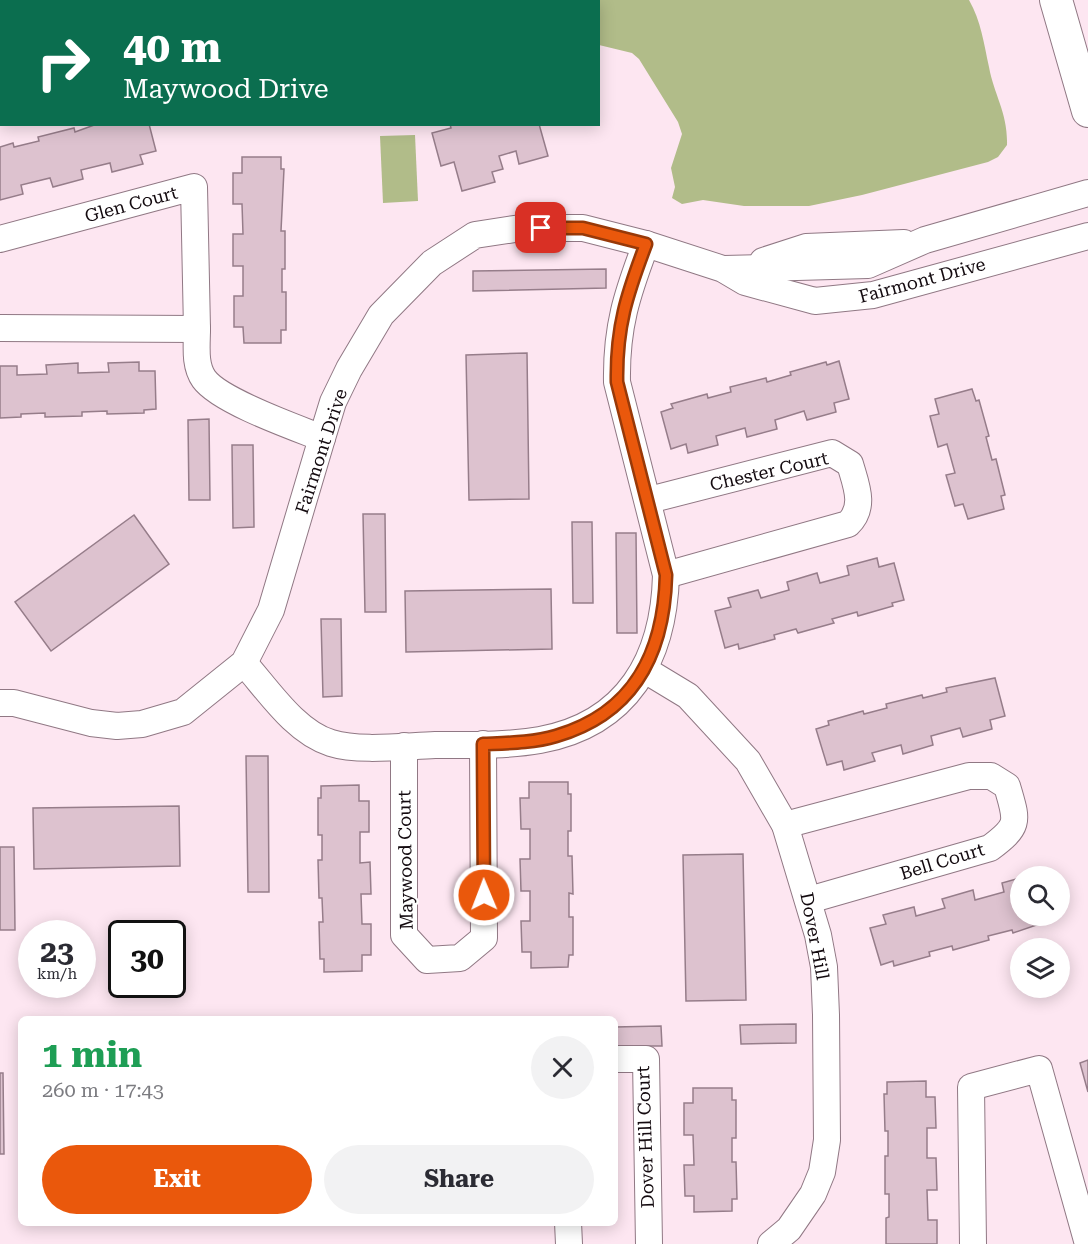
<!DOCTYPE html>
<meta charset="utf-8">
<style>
body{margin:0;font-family:"Roboto Serif",serif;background:#f2f2f3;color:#2b2b33;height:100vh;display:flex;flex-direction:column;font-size:22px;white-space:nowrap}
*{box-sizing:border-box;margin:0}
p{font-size:20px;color:#7c7c81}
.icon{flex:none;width:33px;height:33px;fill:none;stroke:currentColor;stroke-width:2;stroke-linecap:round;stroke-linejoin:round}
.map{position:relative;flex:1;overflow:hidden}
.sheet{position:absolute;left:18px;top:1016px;width:600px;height:210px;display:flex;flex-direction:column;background:#fff;border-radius:9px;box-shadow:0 3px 15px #0003}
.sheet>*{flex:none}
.top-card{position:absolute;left:0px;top:0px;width:600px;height:126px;box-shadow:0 3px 15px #0003;background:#0b6e4f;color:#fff;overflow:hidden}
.tools{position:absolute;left:1010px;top:866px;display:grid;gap:12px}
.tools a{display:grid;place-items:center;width:60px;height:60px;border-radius:50%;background:#fff;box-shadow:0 3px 15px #0003;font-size:30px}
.speed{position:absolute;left:18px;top:920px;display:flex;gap:12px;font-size:30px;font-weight:700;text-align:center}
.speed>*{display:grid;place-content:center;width:78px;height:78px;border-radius:50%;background:#fff;box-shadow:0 3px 15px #0003;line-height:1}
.speed small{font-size:15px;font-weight:400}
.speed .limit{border:3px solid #111;border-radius:9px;background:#fff;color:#111}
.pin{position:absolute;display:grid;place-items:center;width:51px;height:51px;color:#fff;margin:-26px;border-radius:12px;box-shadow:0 3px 9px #0006}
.me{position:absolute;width:66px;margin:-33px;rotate:359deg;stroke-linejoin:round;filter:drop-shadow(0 0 4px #0008)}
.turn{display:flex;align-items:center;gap:21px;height:126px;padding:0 24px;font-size:27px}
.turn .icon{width:78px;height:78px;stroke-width:2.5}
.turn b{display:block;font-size:42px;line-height:51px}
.round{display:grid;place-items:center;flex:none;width:63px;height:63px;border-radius:32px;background:#f2f2f3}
.head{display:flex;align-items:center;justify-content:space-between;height:102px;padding:0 24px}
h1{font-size:36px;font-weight:700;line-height:45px;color:#1e9e55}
.action{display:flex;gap:12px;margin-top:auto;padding:12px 24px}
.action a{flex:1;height:69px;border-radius:36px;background:#ea580c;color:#fff;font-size:24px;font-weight:700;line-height:69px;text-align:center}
.action a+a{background:#f2f2f3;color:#2b2b33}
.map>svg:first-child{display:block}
.water{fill:#b1bc89}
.building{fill:#ddc2cf;stroke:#967d8a;stroke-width:1.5}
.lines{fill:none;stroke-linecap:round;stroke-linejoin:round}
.minor-casing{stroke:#907884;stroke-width:28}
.tertiary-casing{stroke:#907884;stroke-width:34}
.minor{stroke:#fff;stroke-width:26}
.tertiary{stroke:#fff;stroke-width:32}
.route-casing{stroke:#983908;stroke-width:15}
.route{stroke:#ea580c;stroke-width:10}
.labels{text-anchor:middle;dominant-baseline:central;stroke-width:4.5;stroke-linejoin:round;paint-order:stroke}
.street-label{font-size:18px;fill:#130a0f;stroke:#fff}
</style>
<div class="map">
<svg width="1088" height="1244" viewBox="0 0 1088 1244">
<rect width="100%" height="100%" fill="#fde6f1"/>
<!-- water -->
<g class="water">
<path d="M500,0H969C981,21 984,44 989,67C994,95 1008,113 1007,145L998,157L988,162L862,195L809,206H744L703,200L682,204L672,198L675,187L671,168L682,134L678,122L639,59L632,53L599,45L598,2Z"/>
<polygon points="415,135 418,201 383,203 380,136"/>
</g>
<!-- building -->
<g class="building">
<polygon points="97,124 149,124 156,151 140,155 143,164 112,172 110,163 81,170 83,179 53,187 50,178 21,185 23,194 0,200 0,147 13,143 14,147 39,141 38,137 74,128 75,132"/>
<polygon points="450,124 539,124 548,156 519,164 516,151 499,156 503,169 492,172 495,182 462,191 454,162 441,166 432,133 451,128"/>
<polygon points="242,157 281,157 281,169 284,169 281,231 285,231 285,269 282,269 282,292 286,292 286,330 281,330 281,343 244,343 243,327 234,327 234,296 243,296 243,266 233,266 233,234 243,234 242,204 233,204 233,173 242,173"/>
<polygon points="606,269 606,288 473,291 473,271"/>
<polygon points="527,353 529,499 469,500 466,355"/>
<polygon points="839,361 849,399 834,403 836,412 807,420 804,411 775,420 777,429 747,437 745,428 716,436 718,445 688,453 686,444 671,449 661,412 673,408 671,404 707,394 708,398 731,392 730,387 766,378 767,382 791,375 790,372 826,362 827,365"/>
<polygon points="139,362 139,371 155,371 156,409 144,410 144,413 107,414 107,411 82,412 82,416 45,417 45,413 21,414 21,417 0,418 0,366 17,366 17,375 47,374 46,365 78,363 78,373 109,372 108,363"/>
<polygon points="972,389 976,401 979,400 989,436 986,437 992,460 996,459 1005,495 1001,496 1004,509 968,519 963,504 955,506 946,475 955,473 947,444 938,447 930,416 939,414 935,399"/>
<polygon points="209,419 210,500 189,500 188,420"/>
<polygon points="232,445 253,445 254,527 233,528"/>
<polygon points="363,514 385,514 386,612 365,612"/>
<polygon points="134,515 169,564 51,651 15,602"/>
<polygon points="572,522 592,522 593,603 573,603"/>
<polygon points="616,533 636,533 637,633 617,633"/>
<polygon points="877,558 879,567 894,563 904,600 892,603 893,606 858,616 857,612 832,619 834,623 798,633 796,629 774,635 775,639 739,649 738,644 725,648 715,611 731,607 728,598 758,590 761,598 789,590 787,582 817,573 820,583 849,575 847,566"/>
<polygon points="551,589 552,649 406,652 405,591"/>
<polygon points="321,619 341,619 342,696 323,697"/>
<polygon points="995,678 1005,716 990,720 992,729 963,737 960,728 931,736 933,745 903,754 901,745 872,753 875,761 844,770 842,761 827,765 816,729 829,725 828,721 863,711 864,714 887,708 886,704 922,695 923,698 947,692 946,688"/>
<polygon points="246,756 268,756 269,892 248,892"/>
<polygon points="529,782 568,782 568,794 571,794 571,831 568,831 568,856 572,856 573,894 569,893 569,917 573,917 573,955 569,955 568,967 531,968 531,952 522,952 521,921 530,921 530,891 521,891 520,859 530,859 530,829 521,829 520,798 529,798"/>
<polygon points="359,785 359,801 369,801 369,832 360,832 360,863 370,862 371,894 361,894 362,924 371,924 371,955 362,955 362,971 324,972 324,959 320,959 319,922 323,922 322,898 319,898 318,860 322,860 322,835 318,835 318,798 321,798 321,786"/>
<polygon points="179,806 180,866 34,869 33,808"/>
<polygon points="0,847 14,847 15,930 0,930"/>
<polygon points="743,854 746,1000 686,1001 683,855"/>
<polygon points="1020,878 1020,915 1059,915 1060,917 1013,933 1012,930 988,936 989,940 953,950 952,946 929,952 930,956 894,966 893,961 881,965 870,928 886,924 883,915 914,907 916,916 945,908 942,899 973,890 975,900 1004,892 1002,883"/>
<polygon points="796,1024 796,1043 741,1044 740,1025"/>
<polygon points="661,1026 662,1046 615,1046 615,1027"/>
<polygon points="1088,1060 1088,1092 1080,1063"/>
<polygon points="0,1073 3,1073 4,1154 0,1154"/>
<polygon points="926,1081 926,1097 935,1097 936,1128 927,1128 927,1158 936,1158 937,1190 927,1190 928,1220 937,1220 937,1244 886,1244 886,1218 889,1217 889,1194 885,1194 885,1156 888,1156 888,1131 885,1131 884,1094 887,1094 887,1082"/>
<polygon points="693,1088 732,1088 732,1100 736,1100 736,1138 732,1138 732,1162 736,1162 737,1199 732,1199 732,1211 694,1212 694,1196 685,1196 684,1165 694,1165 693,1135 684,1135 684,1103 693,1103"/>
</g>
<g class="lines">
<!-- minor casing -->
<g class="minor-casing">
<g id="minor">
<polyline points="223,2 228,0"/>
<polyline points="0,61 2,61"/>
<polyline points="0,239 194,187 197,329 0,328"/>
<polyline points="763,261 806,247 904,243"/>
<polyline points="724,269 868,265 925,240 1088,193"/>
<path d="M197,329C197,345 194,365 204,379C220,401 294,427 322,438"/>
<path d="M649,500L832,453L850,464C856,485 866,507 848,524L666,575"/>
<path d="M244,663C268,690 295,732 331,743C359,752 405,746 435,745C470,745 506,746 540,740C628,724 664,658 666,575L617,382C616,327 627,294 646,244"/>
<polyline points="645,670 688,696 748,761 785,825 818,935 824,967 826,1015 827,1140 822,1172 813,1194 789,1229 771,1244"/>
<polyline points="0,703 14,703 91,723 117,726 142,724 183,712 244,663 271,610 322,438 333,402 349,369 381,315 432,263 475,235 521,228 583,228 646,244 723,269 745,282 815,301 873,295 1088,236"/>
<polyline points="404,746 404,935 427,960 460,958 484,938 483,744"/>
<path d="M785,825L969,776H991L1007,786C1017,821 1021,825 990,848L809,900"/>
<polyline points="615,1059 646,1059 649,1244"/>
<polyline points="568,1222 569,1244"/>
<polyline points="973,1244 971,1087 1039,1069 1088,1244"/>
</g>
</g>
<!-- tertiary casing -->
<g class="tertiary-casing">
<polyline id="tertiary" points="1056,0 1088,111"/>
</g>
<!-- minor -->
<use href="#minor" class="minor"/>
<!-- tertiary -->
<use href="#tertiary" class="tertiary"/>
</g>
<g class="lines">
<!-- route casing -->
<g class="route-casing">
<path id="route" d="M484,895L483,744C507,743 533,743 556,736C635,713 664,652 666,575L617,382C616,327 627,294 646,244L583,228H541"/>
</g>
<!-- route -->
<use href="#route" class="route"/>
</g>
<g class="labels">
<!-- street labels -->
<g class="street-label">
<text transform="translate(131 204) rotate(-15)">Glen Court</text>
<text transform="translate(922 280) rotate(-15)">Fairmont Drive</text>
<text transform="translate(321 451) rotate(-72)">Fairmont Drive</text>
<text transform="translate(769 471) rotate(-13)">Chester Court</text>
<text transform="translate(405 860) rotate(-91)">Maywood Court</text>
<text transform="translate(942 861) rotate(-17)">Bell Court</text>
<text transform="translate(815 936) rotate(79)">Dover Hill</text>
<text transform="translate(645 1137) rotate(-92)">Dover Hill Court</text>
</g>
</g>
</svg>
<div class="tools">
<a><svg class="icon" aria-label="search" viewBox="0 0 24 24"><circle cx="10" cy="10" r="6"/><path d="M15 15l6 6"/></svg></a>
<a><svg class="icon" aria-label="layers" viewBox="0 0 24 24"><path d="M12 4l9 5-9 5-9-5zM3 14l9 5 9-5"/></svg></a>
</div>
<div class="speed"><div>23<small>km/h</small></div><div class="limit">30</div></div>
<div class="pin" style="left:541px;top:228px;background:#d93025"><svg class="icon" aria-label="arrive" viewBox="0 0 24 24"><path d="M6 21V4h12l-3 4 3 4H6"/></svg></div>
<svg class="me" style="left:484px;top:895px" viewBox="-20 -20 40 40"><circle r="17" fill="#ea580c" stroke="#fff" stroke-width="3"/><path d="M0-11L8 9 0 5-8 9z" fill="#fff"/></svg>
<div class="top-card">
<div class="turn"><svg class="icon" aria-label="right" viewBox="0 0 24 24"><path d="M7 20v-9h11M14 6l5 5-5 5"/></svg><div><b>40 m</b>Maywood Drive</div></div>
</div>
<section class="sheet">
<div class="head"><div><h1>1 min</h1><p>260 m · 17:43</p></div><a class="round"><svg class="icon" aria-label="close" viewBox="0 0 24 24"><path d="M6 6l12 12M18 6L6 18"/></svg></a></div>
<div class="action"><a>Exit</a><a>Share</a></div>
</section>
</div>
